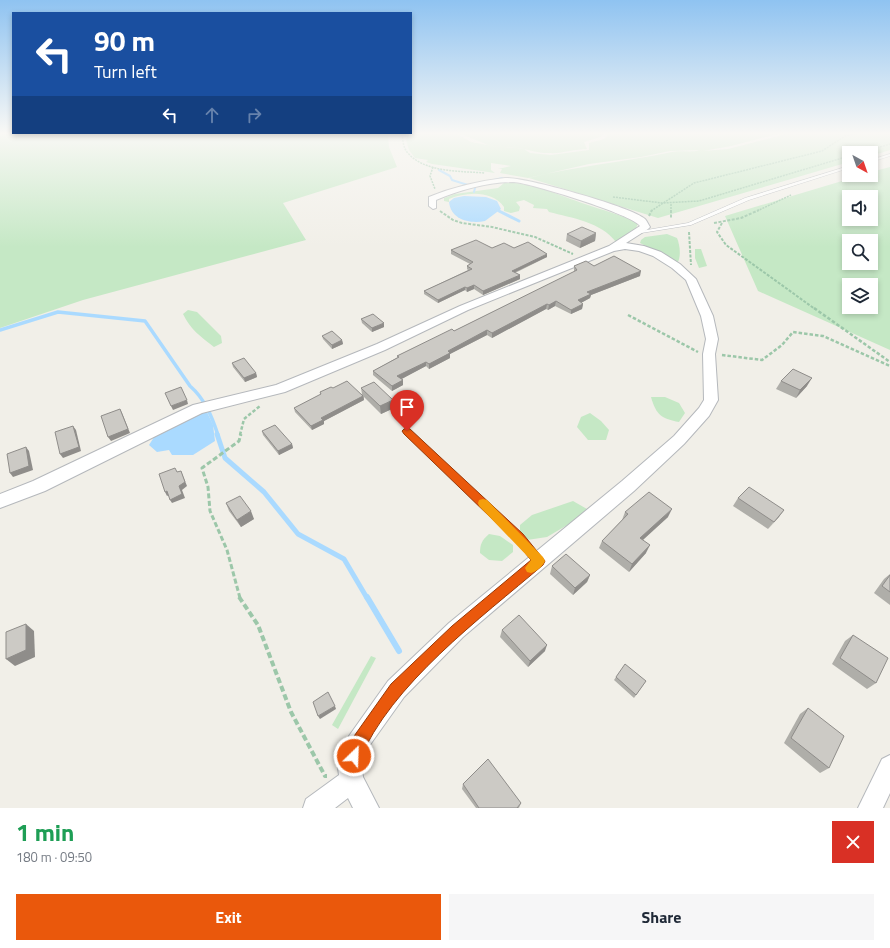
<!DOCTYPE html>
<meta charset="utf-8">
<style>
body{margin:0;font-family:"Titillium Web",sans-serif;background:#f6f6f7;color:#1f2937;height:100vh;display:flex;flex-direction:column;font-size:15px;white-space:nowrap}
*{box-sizing:border-box;margin:0}
p{font-size:13px;color:#747a83}
.icon{flex:none;width:22px;height:22px;fill:none;stroke:currentColor;stroke-width:2;stroke-linecap:round;stroke-linejoin:round}
.map{position:relative;height:808px;overflow:hidden}
.drawer{display:flex;flex-direction:column;background:#fff;flex:1}
.drawer>*{flex:none}
.top-card{position:absolute;left:12px;top:12px;width:400px;height:122px;border-radius:0px;box-shadow:0 2px 6px #0003;background:#1a4fa0;color:#fff;overflow:hidden}
.needle{width:26px;rotate:140deg}
.buttons{position:absolute;left:842px;top:146px;display:grid;gap:8px}
.buttons a{display:grid;place-items:center;width:36px;height:36px;border-radius:0px;background:#fff;box-shadow:0 2px 6px #0003;font-size:20px}
.pin{position:absolute;display:grid;place-items:center;width:34px;height:34px;color:#fff;margin:-41px -17px;border-radius:50% 50% 50% 0;rotate:-45deg;box-shadow:0 0 4px #0007}
.pin .icon{rotate:45deg}
.me{position:absolute;width:44px;margin:-22px;rotate:24deg;stroke-linejoin:round;filter:drop-shadow(0 0 3px #0008)}
.turn{display:flex;align-items:center;gap:14px;height:84px;padding:0 16px;font-size:18px}
.turn .icon{width:52px;height:52px;stroke-width:2.5}
.turn b{display:block;font-size:28px;line-height:34px}
.lanes{display:flex;align-items:center;height:38px;padding:0 16px;background:#0003;justify-content:center;gap:20px;direction:ltr}
.lanes .off{opacity:.35}
.round{display:grid;place-items:center;flex:none;width:42px;height:42px;border-radius:0px;background:#f6f6f7}
.summary{display:flex;align-items:center;justify-content:space-between;height:68px;padding:0 16px}
h1{font-size:24px;font-weight:700;line-height:30px;color:#1e9e55}
.button{display:flex;gap:8px;margin-top:auto;padding:8px 16px}
.button a{flex:1;height:46px;border-radius:0px;background:#ea580c;color:#fff;font-size:16px;font-weight:700;line-height:46px;text-align:center}
.button a+a{background:#f6f6f7;color:#1f2937}
.map>svg:first-child{display:block}
.green{fill:#c5e8c5;fill-rule:evenodd}
.water{fill:#aadaff}
.lines{fill:none;stroke-linecap:round;stroke-linejoin:round}
.stream-far4{stroke:#aadaff;stroke-width:2}
.stream-far3{stroke:#aadaff;stroke-width:3}
.stream-far2{stroke:#aadaff;stroke-width:3.5}
.stream-far1{stroke:#aadaff;stroke-width:5}
.stream{stroke:#aadaff;stroke-width:6}
.lane-casing{stroke:#b5b8bc;stroke-width:1}
.street-casing{stroke:#b5b8bc;stroke-width:2}
.path-far4{stroke:#9cc7a9;stroke-width:1.5;stroke-dasharray:2 1;stroke-linecap:butt}
.path-far3{stroke:#9cc7a9;stroke-width:2;stroke-dasharray:3 1.5;stroke-linecap:butt}
.path-far2{stroke:#9cc7a9;stroke-width:2.5;stroke-dasharray:3.5 2;stroke-linecap:butt}
.path-far1{stroke:#9cc7a9;stroke-width:3;stroke-dasharray:5 2.5;stroke-linecap:butt}
.path{stroke:#9cc7a9;stroke-width:4;stroke-dasharray:6 3;stroke-linecap:butt}
.lane{fill:#fff;fill-rule:evenodd}
.street{fill:#fff;fill-rule:evenodd}
.wall{fill:#afaea9}
.shaded-wall{fill:#8f8d8a}
.building{fill:#cccac5;stroke:#8f8d8a}
.route{fill:#ea580c;stroke:#983908}
.slow{fill:#f59e0b}
</style>
<div class="map">
<svg width="890" height="808" viewBox="0 0 890 808">
<rect width="100%" height="100%" fill="#f1efe8"/>
<!-- green -->
<g class="green">
<polygon points="0,134 388,134 389,147 397,167 283,203 306,240 83,300 0,328"/>
<path d="M408,134H457L471,142L504,148L488,145L461,134H603L601,137L584,142L587,149C574,149 562,154 549,153C532,153 524,146 505,148H516L524,149L530,153L551,155L589,150V143L604,139L609,134H777L731,146L703,151L728,149L786,134H890V150L871,156V153H849V162L658,218L529,178C576,166 625,162 672,152C681,150 691,153 700,150L670,151L641,157L589,164L528,178L500,173L502,169H498L511,166L491,163V170L495,173L432,164L426,162L428,160L415,158L409,150L406,140Z"/>
<path d="M890,167V350L758,291L725,216L862,175H871V172ZM849,197H871V219H849ZM849,241H871V263H849ZM849,285H871V307H849Z"/>
<path d="M504,183C531,181 560,196 585,204C603,210 621,215 638,223L635,231L616,242C601,222 572,218 549,212L547,209L533,208L534,205L524,200L516,202L520,207L519,211L511,213L504,211V207C492,190 466,192 449,199V202L444,201V198L455,194L498,188Z"/>
<path d="M667,234L677,238C680,245 681,256 678,262L640,243L641,240L645,237Z"/>
<polygon points="695,249 701,249 707,266 699,268 695,258"/>
<path d="M188,310L197,312L221,336L222,343L214,347C201,337 190,329 183,314Z"/>
<path d="M651,397H665L679,403L685,413L679,422C662,419 656,415 651,397Z"/>
<polygon points="590,413 601,421 609,430 606,440 588,440 577,427 581,417"/>
<polygon points="573,501 587,509 569,524 547,537 527,540 520,532 520,525 532,515"/>
<path d="M489,534L500,536L513,545V552L502,561L489,560L480,553C480,544 482,540 489,534Z"/>
<polygon points="371,656 376,658 338,729 332,725"/>
</g>
<!-- water -->
<g class="water">
<path d="M464,196L486,197L497,201L501,209L485,221C470,224 451,220 449,202L454,198Z"/>
<polygon points="207,412 213,425 215,441 193,455 172,455 169,450 157,452 149,445 158,431 194,414"/>
</g>
<g class="lines">
<!-- stream-far4 -->
<g class="stream-far4">
<polyline points="439,170 450,176 452,180 471,186"/>
<polyline points="494,180 502,178"/>
<polyline points="474,192 475,188"/>
</g>
<!-- stream-far3 -->
<polyline class="stream-far3" points="499,211 519,221"/>
<!-- stream-far2 -->
<path class="stream-far2" d="M0,330L58,312L145,321L190,386C205,399 212,417 218,435"/>
<!-- stream-far1 -->
<polyline class="stream-far1" points="217,434 225,458 264,492 298,534 344,559 367,598"/>
<!-- stream -->
<polyline class="stream" points="367,597 399,651"/>
<!-- lane casing -->
<g class="lane-casing">
<g id="lane">
<polygon points="890,154 890,156 871,162 871,160"/>
<polygon points="849,166 849,168 749,200 691,225 635,234 633,233 635,232 688,223 745,198"/>
<polygon points="407,428 410,429 522,535 542,558 544,561 542,564 539,565 536,564 516,541 404,433 403,431 404,429"/>
</g>
</g>
<!-- street casing -->
<g class="street-casing">
<g id="street">
<path d="M505,178C525,177 632,207 645,219C647,221 648,224 650,227L648,229L626,243L644,246L661,252L680,264L696,279L713,316L718,339L715,354L718,400L709,416L684,444L634,491L463,637L404,697L367,749L362,768L363,777L379,808H353L348,798L335,808H303L306,799L339,775L338,768L349,736L388,681L449,623L622,481L674,436L699,408L704,400L703,354L706,339L701,316L686,280L672,268L653,256L639,251L625,249L614,251L468,310L385,350L285,392L202,413L45,491L0,508V494L33,481L193,405L276,385L377,344L460,306L609,246L640,226C634,215 530,183 514,182C488,182 460,190 436,200V208L433,209L429,206V197C453,187 479,181 505,178Z"/>
<polygon points="890,755 890,793 883,808 858,808 882,759"/>
</g>
</g>
<!-- path-far4 -->
<g class="path-far4">
<path d="M402,134C403,140 403,147 407,152C424,173 461,171 485,173"/>
<polyline points="860,153 890,144"/>
<polyline points="433,167 430,176 435,189"/>
<polyline points="613,197 662,203 699,201 849,156"/>
<polyline points="671,204 671,211"/>
<polyline points="651,211 694,183 822,151 845,136 854,134"/>
<polyline points="757,211 791,195"/>
</g>
<!-- path-far3 -->
<g class="path-far3">
<polyline points="671,210 671,219"/>
<polyline points="440,211 453,220 462,223 492,227 535,237 573,254"/>
<polyline points="649,216 652,210"/>
<polyline points="714,223 741,218 759,210"/>
<polyline points="722,223 717,232 726,245 815,309"/>
<polyline points="689,232 691,265"/>
</g>
<!-- path-far2 -->
<g class="path-far2">
<polyline points="814,308 890,362"/>
<polyline points="628,315 698,352"/>
<polyline points="722,355 762,360 782,345 793,332 823,336 890,366"/>
<polyline points="240,435 244,419 260,406"/>
</g>
<!-- path-far1 -->
<polyline class="path-far1" points="240,598 227,550 210,511 208,487 202,468 239,441 241,434"/>
<!-- path -->
<polyline class="path" points="239,597 258,625 291,712 325,776 327,776"/>
<!-- lane -->
<use href="#lane" class="lane"/>
<!-- street -->
<use href="#street" class="street"/>
</g>
<!-- wall -->
<g class="wall">
<polygon points="596,233 595,241 580,248 566,241 567,234"/>
<polygon points="492,248 514,248 547,257 515,273 520,275 520,279 483,295 474,289 467,292 465,290 438,303 424,294 424,291 468,270 467,269 467,266 470,264 451,254 451,250"/>
<polygon points="574,266 594,266 640,276 591,295 590,298 581,303 583,304 582,309 571,314 555,306 548,310 546,309 492,338 487,335 450,354 450,358 429,369 426,366 401,379 403,380 403,385 392,391 373,375 373,371 398,357 397,356 454,331 574,272"/>
<polygon points="361,319 384,327 372,332 362,323"/>
<polygon points="322,336 342,340 343,344 332,349 323,339"/>
<polygon points="232,363 256,373 257,377 245,382 233,367"/>
<polygon points="781,381 807,386 796,398 776,389"/>
<polygon points="333,388 362,394 361,388 394,408 381,414 364,397 364,400 324,421 324,424 312,430 295,412 294,408 320,395 320,392"/>
<polygon points="262,431 292,444 293,448 279,455 263,435"/>
<polygon points="738,498 784,510 768,529 733,506"/>
<polygon points="226,503 254,519 241,527 229,511"/>
<polygon points="625,512 668,517 643,540 646,553 629,572 599,548 602,541 622,520"/>
<polygon points="552,566 590,575 587,582 573,595 550,574"/>
<polygon points="890,574 890,605 874,593 884,579"/>
<polygon points="502,630 545,651 528,667 500,637"/>
<polygon points="853,635 876,683 867,689 832,664 845,641"/>
<polygon points="616,677 646,681 634,698 614,680"/>
<polygon points="808,708 829,768 820,773 784,743 800,714"/>
<polygon points="463,784 521,803 519,808 476,808 462,789"/>
</g>
<!-- shaded-wall -->
<g class="shaded-wall">
<polygon points="596,233 595,241 580,248 581,241"/>
<polygon points="547,254 547,257 511,274 512,271"/>
<polygon points="641,271 640,276 591,295 590,298 577,305 578,300 587,292"/>
<polygon points="520,275 520,279 483,295 483,291"/>
<polygon points="474,285 474,289 467,292 467,288"/>
<polygon points="465,287 465,290 438,303 438,300"/>
<polygon points="556,301 555,306 548,310 549,305"/>
<polygon points="547,304 546,309 492,338 492,333"/>
<polygon points="583,304 582,309 571,314 571,310"/>
<polygon points="384,323 384,327 372,332 372,328"/>
<polygon points="487,330 487,335 450,354 450,358 429,369 429,364 448,351"/>
<polygon points="342,340 343,344 332,349 332,345"/>
<polygon points="426,362 426,366 398,381 397,376"/>
<polygon points="256,373 257,377 245,382 244,378"/>
<polygon points="812,378 807,386 796,398 800,390"/>
<polygon points="403,380 403,385 392,391 392,386"/>
<polygon points="363,396 364,400 324,421 324,424 312,430 311,426 321,418"/>
<polygon points="187,400 188,404 173,410 171,406"/>
<polygon points="393,400 394,408 381,414 380,406"/>
<polygon points="120,409 122,413 130,433 111,441 108,437"/>
<polygon points="73,426 76,430 81,451 63,458 60,454"/>
<polygon points="292,444 293,448 279,455 278,451"/>
<polygon points="26,447 29,451 33,470 13,477 10,473"/>
<polygon points="181,471 187,486 182,490 185,498 172,503 170,500 179,486"/>
<polygon points="167,491 169,495 167,496 165,492"/>
<polygon points="672,509 668,517 636,546 640,538"/>
<polygon points="784,510 779,517 768,529 774,522"/>
<polygon points="251,511 254,519 241,527 237,520"/>
<polygon points="650,545 646,553 629,572 632,564"/>
<polygon points="590,575 587,582 573,595 575,588"/>
<polygon points="26,624 34,631 35,657 15,666 6,659"/>
<polygon points="547,645 545,651 528,667 530,661"/>
<polygon points="335,706 336,709 320,719 318,716"/>
</g>
<!-- building -->
<g class="building">
<polygon points="582,227 596,233 581,241 567,234"/>
<polygon points="476,240 492,248 504,243 514,248 528,242 547,254 512,271 520,275 483,291 474,285 467,288 465,287 438,300 424,291 472,269 467,266 473,262 451,250"/>
<polygon points="614,256 641,271 587,292 591,294 578,300 583,304 571,310 556,301 549,305 547,304 492,333 487,330 448,351 450,353 429,364 426,362 397,376 403,380 392,386 373,371 399,357 397,356 452,329 454,331 577,270 574,266 586,261 594,266"/>
<polygon points="373,314 384,323 372,328 361,319"/>
<polygon points="332,331 342,340 332,345 322,336"/>
<polygon points="244,358 256,373 244,378 232,363"/>
<polygon points="793,369 812,378 800,390 781,381"/>
<polygon points="347,381 363,396 321,418 323,420 311,426 294,408 321,394 320,392 331,387 333,388"/>
<polygon points="374,382 393,400 380,406 361,388"/>
<polygon points="181,387 187,400 171,406 165,393"/>
<polygon points="120,409 128,429 108,437 101,416"/>
<polygon points="275,425 292,444 278,451 262,431"/>
<polygon points="73,426 79,447 60,454 55,432"/>
<polygon points="26,447 29,466 10,473 7,454"/>
<polygon points="175,468 177,472 181,471 185,482 179,486 182,494 170,500 167,491 165,492 159,474"/>
<polygon points="749,487 784,510 774,522 738,498"/>
<polygon points="649,492 672,509 640,538 650,545 632,564 602,541 628,514 625,512"/>
<polygon points="240,496 251,511 237,520 226,503"/>
<polygon points="566,554 590,575 575,588 552,566"/>
<polygon points="890,575 890,592 882,586"/>
<polygon points="519,615 547,645 530,661 502,630"/>
<polygon points="26,624 26,650 6,659 6,632"/>
<polygon points="853,635 888,658 876,683 840,658"/>
<polygon points="625,664 646,681 636,695 616,677"/>
<polygon points="328,692 335,706 318,716 313,702"/>
<polygon points="808,708 844,736 829,768 791,738"/>
<polygon points="488,759 521,803 517,808 479,808 463,784"/>
</g>
<!-- sky -->
<linearGradient id="sky" x2="0" y2="1"><stop stop-color="#8fc3f1"/><stop offset="0.54" stop-color="#f9f8f5"/><stop offset="1" stop-color="#f9f8f5" stop-opacity="0"/></linearGradient>
<rect width="890" height="247" fill="url(#sky)"/>
<!-- route -->
<path class="route" d="M407,428L410,429L523,534L545,561L543,565C481,618 391,684 359,761L354,764L348,761L346,756L352,739L391,684L452,626L531,560L515,541L404,434L402,431L404,429Z"/>
<!-- slow -->
<path class="slow" d="M483,499L487,500L543,557L545,561C542,567 537,571 531,573L527,572L525,568L531,560L479,506L478,503L479,500Z"/>
</svg>
<div class="buttons">
<a><svg class="needle" viewBox="-14 -14 28 28"><path d="M0-13l5 13h-10z" fill="#e53935"/><path d="M0 13l5-13h-10z" fill="#747a83"/></svg></a>
<a><svg class="icon" aria-label="sound" viewBox="0 0 24 24"><path d="M4 9h4l5-4v14l-5-4H4zM17 9q2 3 0 6"/></svg></a>
<a><svg class="icon" aria-label="search" viewBox="0 0 24 24"><circle cx="10" cy="10" r="6"/><path d="M15 15l6 6"/></svg></a>
<a><svg class="icon" aria-label="layers" viewBox="0 0 24 24"><path d="M12 4l9 5-9 5-9-5zM3 14l9 5 9-5"/></svg></a>
</div>
<div class="pin" style="left:407px;top:431px;background:#d93025"><svg class="icon" aria-label="arrive" viewBox="0 0 24 24"><path d="M6 21V4h12l-3 4 3 4H6"/></svg></div>
<svg class="me" style="left:354px;top:756px" viewBox="-20 -20 40 40"><circle r="17" fill="#ea580c" stroke="#fff" stroke-width="3"/><path d="M0-11L8 9 0 5-8 9z" fill="#fff"/></svg>
<div class="top-card">
<div class="turn"><svg class="icon" aria-label="left" viewBox="0 0 24 24"><path d="M17 20v-9H6M10 6l-5 5 5 5"/></svg><div><b>90 m</b>Turn left</div></div>
<div class="lanes"><svg class="icon" aria-label="left" viewBox="0 0 24 24"><path d="M17 20v-9H6M10 6l-5 5 5 5"/></svg><svg class="icon off" aria-label="ahead" viewBox="0 0 24 24"><path d="M12 20V5M6 11l6-6 6 6"/></svg><svg class="icon off" aria-label="right" viewBox="0 0 24 24"><path d="M7 20v-9h11M14 6l5 5-5 5"/></svg></div>
</div>
</div>
<section class="drawer">
<div class="summary"><div><h1>1 min</h1><p>180 m · 09:50</p></div><a class="round" style="background:#d93025;color:#fff"><svg class="icon" aria-label="close" viewBox="0 0 24 24"><path d="M6 6l12 12M18 6L6 18"/></svg></a></div>
<div class="button"><a>Exit</a><a>Share</a></div>
</section>
